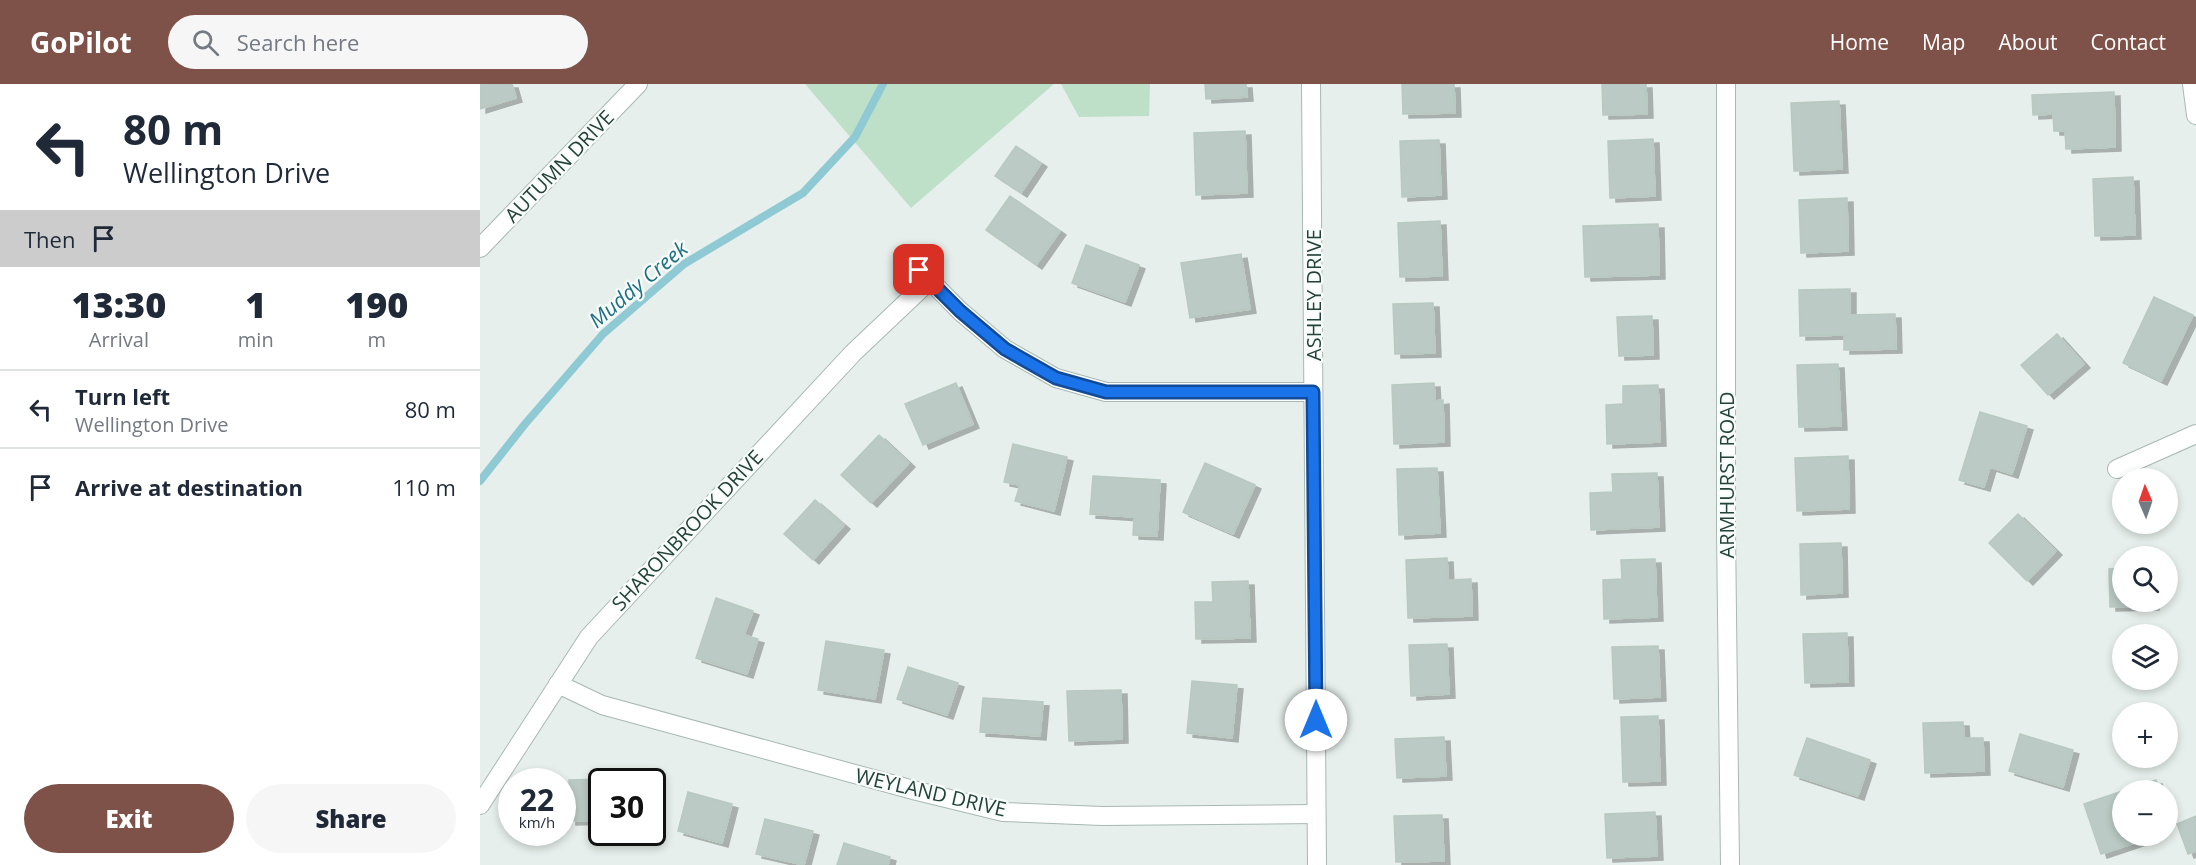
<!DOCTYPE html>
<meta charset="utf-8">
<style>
body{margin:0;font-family:"Open Sans",sans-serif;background:#f6f6f7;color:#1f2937;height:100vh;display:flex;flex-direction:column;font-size:22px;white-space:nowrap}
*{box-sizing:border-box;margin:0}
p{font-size:20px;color:#747a83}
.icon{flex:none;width:33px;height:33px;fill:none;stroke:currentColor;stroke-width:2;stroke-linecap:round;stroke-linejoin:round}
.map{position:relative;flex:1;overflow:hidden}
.sheet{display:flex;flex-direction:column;background:#fff;width:480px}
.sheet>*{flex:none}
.banner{background:#fff;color:#1f2937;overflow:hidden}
.needle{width:39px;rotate:358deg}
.fabs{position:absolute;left:1632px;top:384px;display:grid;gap:12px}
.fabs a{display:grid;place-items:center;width:66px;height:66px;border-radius:50%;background:#fff;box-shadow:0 3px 9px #0003;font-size:30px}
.speed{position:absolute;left:18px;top:684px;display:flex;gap:12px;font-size:30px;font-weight:700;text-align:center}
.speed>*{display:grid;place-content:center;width:78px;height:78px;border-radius:50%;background:#fff;box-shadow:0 3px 9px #0003;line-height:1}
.speed small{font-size:15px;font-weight:400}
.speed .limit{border:3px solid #111;border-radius:9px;background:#fff;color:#111}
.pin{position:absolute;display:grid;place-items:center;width:51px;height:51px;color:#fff;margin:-26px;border-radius:12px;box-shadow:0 3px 9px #0006}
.me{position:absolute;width:66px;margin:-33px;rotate:0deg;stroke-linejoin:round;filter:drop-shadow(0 0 4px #0008)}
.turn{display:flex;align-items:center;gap:21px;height:126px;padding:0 24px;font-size:27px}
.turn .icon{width:78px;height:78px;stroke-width:2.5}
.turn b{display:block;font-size:42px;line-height:51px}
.then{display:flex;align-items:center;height:57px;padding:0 24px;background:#0003;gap:12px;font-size:22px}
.eta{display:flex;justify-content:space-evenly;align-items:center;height:102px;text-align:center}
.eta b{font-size:36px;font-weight:800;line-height:42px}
.action{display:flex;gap:12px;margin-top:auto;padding:12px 24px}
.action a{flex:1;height:69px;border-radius:36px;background:#7f5249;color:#fff;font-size:24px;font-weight:800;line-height:69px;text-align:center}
.action a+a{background:#f6f6f7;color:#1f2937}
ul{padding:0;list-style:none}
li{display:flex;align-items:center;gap:18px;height:78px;padding:0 24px;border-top:2px solid #e0e1e3}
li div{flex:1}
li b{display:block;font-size:22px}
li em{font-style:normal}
header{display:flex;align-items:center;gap:36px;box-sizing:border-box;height:84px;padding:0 30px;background:#7f5249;color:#fff}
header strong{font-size:28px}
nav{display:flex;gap:33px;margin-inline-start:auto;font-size:21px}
.search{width:420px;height:54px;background:#f6f6f7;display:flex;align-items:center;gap:15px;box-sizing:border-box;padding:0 21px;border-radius:33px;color:#747a83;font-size:22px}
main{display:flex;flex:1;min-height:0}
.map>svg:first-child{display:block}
.green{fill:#bfe0c8}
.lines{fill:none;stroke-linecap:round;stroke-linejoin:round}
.stream{stroke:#8ec9d4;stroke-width:8}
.building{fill:#bbcac4;stroke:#b8c9c2;stroke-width:1.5;filter:url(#shadow)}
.street-casing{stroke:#a8b8b2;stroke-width:20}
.street{stroke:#fff;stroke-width:18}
.route-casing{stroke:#114b97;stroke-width:15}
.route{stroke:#1a73e8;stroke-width:10}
.labels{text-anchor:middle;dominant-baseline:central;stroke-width:4.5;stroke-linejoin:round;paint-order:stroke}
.street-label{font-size:20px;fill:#24423a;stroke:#f7fbf9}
.water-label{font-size:21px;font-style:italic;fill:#1c6f80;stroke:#f7fbf9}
</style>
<header>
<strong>GoPilot</strong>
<div class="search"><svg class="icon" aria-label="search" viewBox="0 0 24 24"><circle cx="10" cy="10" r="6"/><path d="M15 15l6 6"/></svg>Search here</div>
<nav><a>Home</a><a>Map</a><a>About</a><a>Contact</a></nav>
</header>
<main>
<section class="sheet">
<div class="banner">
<div class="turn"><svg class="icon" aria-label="left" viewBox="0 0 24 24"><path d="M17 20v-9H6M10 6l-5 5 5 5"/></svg><div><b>80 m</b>Wellington Drive</div></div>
<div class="then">Then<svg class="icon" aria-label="arrive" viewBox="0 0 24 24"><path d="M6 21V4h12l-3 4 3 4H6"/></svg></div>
</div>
<div class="eta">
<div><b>13:30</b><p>Arrival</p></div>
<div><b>1</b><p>min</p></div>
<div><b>190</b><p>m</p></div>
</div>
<ul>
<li><svg class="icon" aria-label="left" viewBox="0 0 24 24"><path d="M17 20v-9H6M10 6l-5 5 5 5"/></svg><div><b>Turn left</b><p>Wellington Drive</p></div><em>80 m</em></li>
<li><svg class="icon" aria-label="arrive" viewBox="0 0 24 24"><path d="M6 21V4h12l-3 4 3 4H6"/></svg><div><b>Arrive at destination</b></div><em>110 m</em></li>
</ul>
<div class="action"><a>Exit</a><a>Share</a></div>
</section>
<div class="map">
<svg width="1716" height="781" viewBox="0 0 1716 781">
<defs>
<filter id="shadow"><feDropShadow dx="6" dy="4" stdDeviation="0" flood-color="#0004"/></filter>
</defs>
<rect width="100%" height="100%" fill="#e6efeb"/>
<!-- green -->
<g class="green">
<polygon points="325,0 574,0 431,124"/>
<polygon points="581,0 670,0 669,32 599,33"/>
</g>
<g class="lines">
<!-- stream -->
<polyline class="stream" points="0,397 45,340 123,250 204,180 323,109 375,53 403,0"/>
</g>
<!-- building -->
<g class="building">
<polygon points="0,0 32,0 36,14 0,25"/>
<polygon points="725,0 766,0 767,13 726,15"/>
<polygon points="922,0 974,0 975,29 923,30"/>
<polygon points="1122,0 1166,0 1167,30 1123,31"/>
<polygon points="1634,8 1635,63 1586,65 1585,47 1574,47 1573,30 1553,31 1552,11"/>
<polygon points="1359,17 1362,85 1314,87 1311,19"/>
<polygon points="765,47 767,109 716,111 714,49"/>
<polygon points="1173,55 1175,112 1130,114 1128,57"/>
<polygon points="959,56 961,111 922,113 920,57"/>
<polygon points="536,62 561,79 541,109 515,92"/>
<polygon points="1653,93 1655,151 1615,152 1613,95"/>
<polygon points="530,112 580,147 556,181 506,146"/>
<polygon points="1367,114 1368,167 1321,169 1319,116"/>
<polygon points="960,137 962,192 920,193 918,139"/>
<polygon points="1178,140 1179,191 1105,193 1103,142"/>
<polygon points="606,161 659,181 645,218 592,199"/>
<polygon points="761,170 770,225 710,234 701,179"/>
<polygon points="1370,205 1370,231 1415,230 1416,265 1364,266 1364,251 1320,252 1319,206"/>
<polygon points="1674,213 1713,231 1681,297 1643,279"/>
<polygon points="953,219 955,269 915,270 913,220"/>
<polygon points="1172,232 1173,271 1139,272 1137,233"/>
<polygon points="1577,250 1604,280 1568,311 1541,281"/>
<polygon points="1358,280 1361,342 1319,343 1317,281"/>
<polygon points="476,299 493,340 443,361 425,320"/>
<polygon points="954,299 955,317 963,316 964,358 914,360 912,301"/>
<polygon points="1178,301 1180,358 1127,360 1126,321 1143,320 1143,302"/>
<polygon points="1500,328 1547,342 1532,390 1510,383 1504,403 1479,396"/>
<polygon points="399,351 429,379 391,419 361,391"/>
<polygon points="533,360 587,373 574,427 535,417 540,401 524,398"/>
<polygon points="1368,372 1369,425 1317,427 1315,374"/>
<polygon points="725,379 775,401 753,450 703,428"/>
<polygon points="957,384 960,449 919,451 917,385"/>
<polygon points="1177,389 1179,443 1111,446 1110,409 1133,408 1132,390"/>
<polygon points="613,392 680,396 677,452 653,451 654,433 610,430"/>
<polygon points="335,416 364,441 333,476 304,450"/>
<polygon points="1538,430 1576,467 1547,497 1509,459"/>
<polygon points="1361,459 1362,509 1321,511 1320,460"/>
<polygon points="967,474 968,496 991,495 992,532 928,534 926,476"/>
<polygon points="1175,475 1177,533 1124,535 1123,496 1142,495 1141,476"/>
<polygon points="1642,484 1642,518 1673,518 1673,522 1630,523 1629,485"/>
<polygon points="768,497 770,554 716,555 715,518 733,518 732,498"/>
<polygon points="236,514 273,527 264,551 278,555 267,590 216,574"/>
<polygon points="1367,549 1368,598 1325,599 1323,550"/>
<polygon points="346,557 404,566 395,615 338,606"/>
<polygon points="967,560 969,610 931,612 929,561"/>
<polygon points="1178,562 1180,613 1134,615 1132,563"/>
<polygon points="428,583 478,599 467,631 417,615"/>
<polygon points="712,597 757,601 752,654 707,649"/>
<polygon points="641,606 642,655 589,657 587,607"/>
<polygon points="503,614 563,618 560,652 500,648"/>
<polygon points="1178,632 1180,697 1143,698 1141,633"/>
<polygon points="1483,638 1484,654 1503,654 1504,687 1445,689 1443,639"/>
<polygon points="1540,650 1593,666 1583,703 1529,687"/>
<polygon points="964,653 966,692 917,694 915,655"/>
<polygon points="1327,654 1390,676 1378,712 1314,691"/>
<polygon points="159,694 160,698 122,698 122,736 90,737 89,696"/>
<polygon points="1676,696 1680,706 1644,706"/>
<polygon points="1642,707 1642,752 1675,752 1621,770 1604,720"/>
<polygon points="208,708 252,720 242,759 198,747"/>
<polygon points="1175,728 1177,772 1127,774 1125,730"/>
<polygon points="962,731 964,777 916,778 914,732"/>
<polygon points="1716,732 1716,767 1708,770 1697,740"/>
<polygon points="285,735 333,747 324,781 276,770"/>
<polygon points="364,759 410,773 408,781 357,781"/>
</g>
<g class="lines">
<!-- street casing -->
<g class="street-casing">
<g id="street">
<polyline points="831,0 837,781"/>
<polyline points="1246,0 1246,446 1250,781"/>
<polyline points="1712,0 1716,31"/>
<polyline points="0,164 158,0"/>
<polyline points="429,175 480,227 525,265 576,294 626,308 833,308"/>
<polyline points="1637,385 1716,350"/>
<polyline points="78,600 122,621 437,707 523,728 622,732 836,730"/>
<polyline points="0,721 109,553 373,269 449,197"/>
</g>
</g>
<!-- street -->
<use href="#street" class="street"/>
</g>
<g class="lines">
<!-- route casing -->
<g class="route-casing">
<polyline id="route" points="439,186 480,227 525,265 576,294 626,308 833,308 836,636"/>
</g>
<!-- route -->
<use href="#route" class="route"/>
</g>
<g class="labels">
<!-- street labels -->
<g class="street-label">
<text transform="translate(79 82) rotate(-46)">AUTUMN DRIVE</text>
<text transform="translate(833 211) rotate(-90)">ASHLEY DRIVE</text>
<text transform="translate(1246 391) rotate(-90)">ARMHURST ROAD</text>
<text transform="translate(207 446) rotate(-47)">SHARONBROOK DRIVE</text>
<text transform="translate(451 708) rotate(13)">WEYLAND DRIVE</text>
</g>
<!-- water labels -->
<g class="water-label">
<text transform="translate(158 200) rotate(-40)">Muddy Creek</text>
</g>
</g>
</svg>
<div class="fabs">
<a><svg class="needle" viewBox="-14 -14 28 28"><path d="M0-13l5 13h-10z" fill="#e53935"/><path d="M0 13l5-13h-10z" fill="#747a83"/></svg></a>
<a><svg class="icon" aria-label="search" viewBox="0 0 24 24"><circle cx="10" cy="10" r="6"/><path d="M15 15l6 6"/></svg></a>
<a><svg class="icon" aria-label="layers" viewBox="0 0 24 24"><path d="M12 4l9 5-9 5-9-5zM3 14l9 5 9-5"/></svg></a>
<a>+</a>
<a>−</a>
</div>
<div class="speed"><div>22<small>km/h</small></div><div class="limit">30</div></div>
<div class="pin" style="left:439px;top:186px;background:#d93025"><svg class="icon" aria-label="arrive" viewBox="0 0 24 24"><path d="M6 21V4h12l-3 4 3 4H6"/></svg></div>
<svg class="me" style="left:836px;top:636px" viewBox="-20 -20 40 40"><circle r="19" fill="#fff"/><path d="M0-13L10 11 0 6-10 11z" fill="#1a73e8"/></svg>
</div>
</main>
